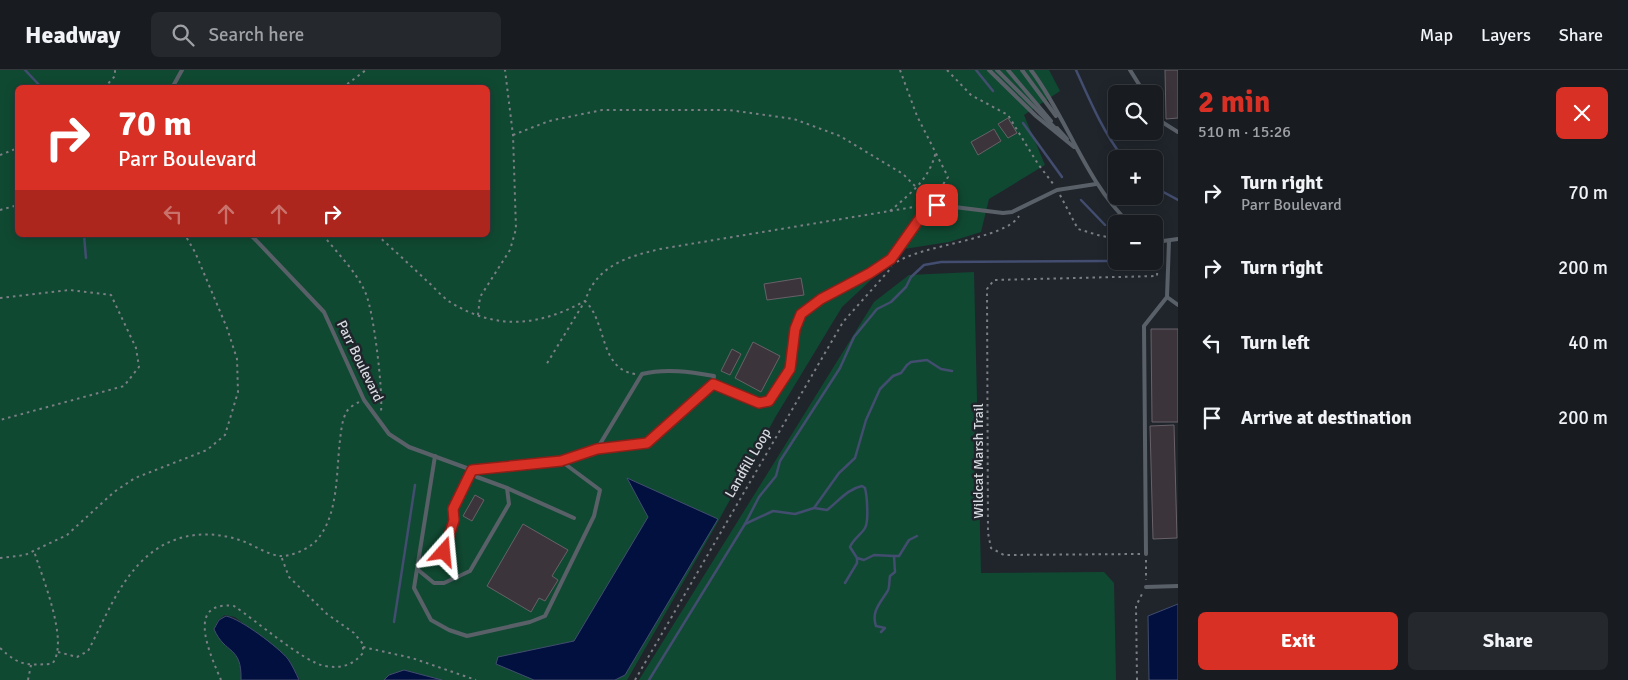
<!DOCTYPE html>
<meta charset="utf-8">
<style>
body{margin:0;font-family:Signika,sans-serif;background:#25292e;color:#f1f3f6;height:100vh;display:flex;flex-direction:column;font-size:19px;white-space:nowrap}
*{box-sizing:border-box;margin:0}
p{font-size:16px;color:#9fa1a5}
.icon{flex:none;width:28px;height:28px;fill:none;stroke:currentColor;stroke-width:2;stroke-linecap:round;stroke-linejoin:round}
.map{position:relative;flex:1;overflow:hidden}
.details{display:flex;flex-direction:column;background:#181c21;width:450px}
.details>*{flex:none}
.banner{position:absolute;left:15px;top:15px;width:475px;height:152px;border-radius:8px;box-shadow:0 2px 12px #0003,0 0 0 1px #363a3f;background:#d93025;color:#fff;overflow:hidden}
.fabs{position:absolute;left:1108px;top:15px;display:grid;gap:10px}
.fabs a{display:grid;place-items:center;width:55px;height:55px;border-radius:8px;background:#181c21;box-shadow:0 2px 12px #0003,0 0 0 1px #363a3f;font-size:25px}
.pin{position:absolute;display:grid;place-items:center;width:42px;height:42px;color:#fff;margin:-21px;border-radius:10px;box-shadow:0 2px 8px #0006}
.me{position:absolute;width:55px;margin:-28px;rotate:18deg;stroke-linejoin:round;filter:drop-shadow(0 0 4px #0008)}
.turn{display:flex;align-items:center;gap:18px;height:105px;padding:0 20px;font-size:22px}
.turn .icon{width:65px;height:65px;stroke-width:2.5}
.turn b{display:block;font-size:35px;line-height:42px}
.lanes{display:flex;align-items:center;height:48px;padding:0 20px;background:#0003;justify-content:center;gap:25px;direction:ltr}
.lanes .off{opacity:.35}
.round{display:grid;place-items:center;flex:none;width:52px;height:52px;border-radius:8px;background:#25292e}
.headline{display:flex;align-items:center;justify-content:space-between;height:85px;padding:0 20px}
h1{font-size:30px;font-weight:800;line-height:38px;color:#d93025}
.button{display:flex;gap:10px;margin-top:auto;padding:10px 20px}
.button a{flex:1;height:58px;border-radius:8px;background:#d93025;color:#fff;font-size:20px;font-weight:800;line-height:58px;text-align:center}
.button a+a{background:#25292e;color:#f1f3f6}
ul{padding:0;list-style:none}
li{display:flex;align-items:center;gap:15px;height:75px;padding:0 20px}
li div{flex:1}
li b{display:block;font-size:19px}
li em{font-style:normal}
header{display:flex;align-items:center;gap:30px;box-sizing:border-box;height:70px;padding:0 25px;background:#181c21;border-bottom:1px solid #363a3f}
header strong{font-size:24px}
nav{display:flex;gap:28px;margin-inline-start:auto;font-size:18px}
.search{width:350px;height:45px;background:#25292e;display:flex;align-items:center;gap:12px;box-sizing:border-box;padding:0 18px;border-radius:8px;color:#9fa1a5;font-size:19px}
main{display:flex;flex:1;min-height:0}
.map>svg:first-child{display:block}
.green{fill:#104932;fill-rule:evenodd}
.water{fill:#02103f;stroke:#424d6f}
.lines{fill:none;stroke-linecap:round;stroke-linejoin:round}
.stream{stroke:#424d6f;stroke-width:2.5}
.building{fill:#3b343b;stroke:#686168}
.path{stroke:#7b7f85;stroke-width:2;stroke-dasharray:2.5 4;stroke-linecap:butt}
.service{stroke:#5a6068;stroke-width:4}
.route-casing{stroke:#8d1f18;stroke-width:12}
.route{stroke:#d93025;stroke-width:9}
.labels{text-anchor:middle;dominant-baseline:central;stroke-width:5;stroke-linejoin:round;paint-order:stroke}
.street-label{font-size:14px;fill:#d7dadf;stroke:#20252c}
</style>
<header>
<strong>Headway</strong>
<div class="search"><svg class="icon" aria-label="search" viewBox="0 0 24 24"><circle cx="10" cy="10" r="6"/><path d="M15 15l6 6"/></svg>Search here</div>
<nav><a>Map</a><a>Layers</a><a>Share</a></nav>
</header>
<main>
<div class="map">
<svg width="1178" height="610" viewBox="0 0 1178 610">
<rect width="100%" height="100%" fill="#20252c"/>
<!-- green -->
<g class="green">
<path d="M0,0H1049L1060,21L1024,45L1045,95L989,129L981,162L949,172L904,179L842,237L776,346L715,457L627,610H441L405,600L389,605L384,610H300L288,588L235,547L225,545L218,550L214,559C226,585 242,576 241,610H0ZM18,18H488V165H18Z"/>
<polygon points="974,202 981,503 1104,502 1114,513 1116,610 639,610 874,232 909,205"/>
</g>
<!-- water -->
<g class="water">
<polygon points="627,408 718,449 625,605 615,610 534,610 496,594 498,587 574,571 648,447"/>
<polygon points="1178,534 1178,610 1149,610 1148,546"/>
<path d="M226,546C241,549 278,577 288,589C292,595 296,603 299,610H241C242,575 225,585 214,559L219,550Z"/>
<polygon points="404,600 442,610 384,610 389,605"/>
</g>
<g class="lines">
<!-- stream -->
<g class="stream">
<polyline points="25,0 42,18"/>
<polyline points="976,0 993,21"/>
<path d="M1076,0C1090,31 1103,62 1124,89"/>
<polyline points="1023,53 1062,107"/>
<polyline points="1154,117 1178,130"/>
<polyline points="1081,130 1105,155"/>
<polyline points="84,165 86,188"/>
<path d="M814,438L827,440C838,432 847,419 862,416L865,418C867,426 869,451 865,458C861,465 854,468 850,477L857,488L864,490L874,485L894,486L895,502L890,506C889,510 890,519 887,522C880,533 871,542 876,556L885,558L881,562"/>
<polyline points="745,454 773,441 795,444 814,438 839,403 855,388 866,350 880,319 893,306 901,303 907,295 911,292 927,290 941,299 952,301"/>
<polyline points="894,486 899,486 909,470 917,466"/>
<polyline points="845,513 857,493 857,488"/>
<polyline points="394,552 415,415"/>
<polyline points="649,610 745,454 759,427 776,406 780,391 840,298 854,267 877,239 891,232 906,217 911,207 924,195 941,192 1107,191"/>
</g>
</g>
<!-- building -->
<g class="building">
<polygon points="1165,0 1178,0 1178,48 1166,49"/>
<polygon points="1008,48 1017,63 1008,68 998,54"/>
<polygon points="994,59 1001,71 978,85 971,72"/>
<polygon points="801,208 804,225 767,230 764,214"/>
<polygon points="1151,259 1178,259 1178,352 1152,352"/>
<polygon points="753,272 780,286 761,322 735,308"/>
<polygon points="732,279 741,284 730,305 721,301"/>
<polygon points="1174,355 1177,468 1153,469 1150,356"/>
<polygon points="475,425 484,430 472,451 463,446"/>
<polygon points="523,454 568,480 552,506 558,510 545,531 539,528 531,542 487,516"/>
</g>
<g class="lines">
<!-- path -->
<g class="path">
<polyline points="900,0 917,46 948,107 934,128"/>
<polyline points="947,0 971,25 1008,45 1038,94 1054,115"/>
<polyline points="104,18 115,6 115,0"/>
<polyline points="342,18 366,0"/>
<polyline points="513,65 549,51 602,40 729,40 794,49 840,66 903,104 916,117"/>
<polyline points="0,85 18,78"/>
<polyline points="1060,125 1078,159 1101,166 1116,168"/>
<polyline points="0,140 18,135"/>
<path d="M890,141C911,123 930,109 936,81"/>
<path d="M323,165C337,183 357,202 366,224C374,244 383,320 381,342"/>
<path d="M377,165C394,180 411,196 428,212C435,218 442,227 450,232C497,261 539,256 585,231L546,295"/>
<path d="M897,192C922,175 1006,169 1019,146"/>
<polyline points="0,228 70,220 111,225 136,278 139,297 124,316 0,350"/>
<polyline points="478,245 480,227 510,180 516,159 513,65 505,0"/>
<path d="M635,304C599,299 607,251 585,231C597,195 627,187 660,179L920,136"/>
<polyline points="1140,484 1004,485 991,478 988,463 987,219 994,210 1157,206 1158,183 1154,182"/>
<polyline points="0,488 25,485 67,465 114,422 135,408 207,380 225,365 238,322 237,289 227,258 195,182 185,165"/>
<polyline points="1146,490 1146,510"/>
<polyline points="363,577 412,588 476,610"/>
<path d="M0,578C20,596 24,595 52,594C70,573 42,507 34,481"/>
<path d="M58,582L77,587L88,581C104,551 117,515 143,490C171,463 209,458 245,472C255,476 269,485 280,486C290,487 308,479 315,472C339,447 336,403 340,370C341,362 342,349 347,341C350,337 355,334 359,332"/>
<polyline points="28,610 31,595"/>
<path d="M221,610C211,586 184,530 234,536C254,549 305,593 325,596C341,599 353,595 363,583V574L354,563L327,544L289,507L281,486"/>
<polyline points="635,610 843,252 892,197"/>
<polyline points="1137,610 1136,536 1143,522"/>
</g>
<!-- service -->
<g class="service">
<polyline points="989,0 1036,46 1074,77"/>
<polyline points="997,0 1058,61"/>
<polyline points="1008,0 1051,51"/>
<polyline points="1022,0 1056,46"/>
<path d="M1031,0C1068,49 1084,110 1130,154"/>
<polyline points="1130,0 1145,24"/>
<polyline points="172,18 182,0"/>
<polyline points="1154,39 1162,52 1178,62"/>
<polyline points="1057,58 1067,69"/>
<polyline points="251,165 324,242 364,330 389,364 409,377 472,400 561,391 597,379 647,373 713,315"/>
<polyline points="1154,166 1163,171 1178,169"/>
<polyline points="1167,227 1178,235"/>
<polyline points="713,315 759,333 769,331 790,299 795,259 801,244 821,229 870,203 891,189 930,134 1003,143 1012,142 1057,120 1096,114"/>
<path d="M597,379L642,304C666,298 691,302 714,306L713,315"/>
<polyline points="435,386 414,518 431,550 449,560 467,566 530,552 545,546 594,446 600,420 561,391"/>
<polyline points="507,418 574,448"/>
<polyline points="443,482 454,449 453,439 472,400"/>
<polyline points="1146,484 1144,256 1167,227 1169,171"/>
<polyline points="417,499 434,513 444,513 470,501 509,434 507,418 477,407 472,400"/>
<polyline points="1146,517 1178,516"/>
</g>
</g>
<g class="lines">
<!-- route casing -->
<g class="route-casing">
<polyline id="route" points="444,482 454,450 453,439 472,400 561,391 597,379 647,373 713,314 759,333 769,331 790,299 795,259 801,244 821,229 870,203 891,189 930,134 937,135"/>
</g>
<!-- route -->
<use href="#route" class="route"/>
</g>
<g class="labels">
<!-- street labels -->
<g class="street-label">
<text transform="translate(360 291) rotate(64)">Parr Boulevard</text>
<text transform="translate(978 391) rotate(-90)">Wildcat Marsh Trail</text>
<text transform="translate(748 393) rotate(-60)">Landfill Loop</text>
</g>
</g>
</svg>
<div class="fabs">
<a><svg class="icon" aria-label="search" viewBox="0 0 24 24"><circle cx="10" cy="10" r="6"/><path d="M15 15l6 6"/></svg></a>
<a>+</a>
<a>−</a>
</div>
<div class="pin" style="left:937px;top:135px;background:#d93025"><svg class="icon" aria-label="arrive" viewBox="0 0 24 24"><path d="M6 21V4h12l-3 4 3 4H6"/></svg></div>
<svg class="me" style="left:444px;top:482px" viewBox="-20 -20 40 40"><path d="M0-17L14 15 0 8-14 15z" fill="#d93025" stroke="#fff" stroke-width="4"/></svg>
<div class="banner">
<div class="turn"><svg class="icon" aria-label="right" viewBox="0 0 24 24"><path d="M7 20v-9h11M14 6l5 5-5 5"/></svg><div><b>70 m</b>Parr Boulevard</div></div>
<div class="lanes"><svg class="icon off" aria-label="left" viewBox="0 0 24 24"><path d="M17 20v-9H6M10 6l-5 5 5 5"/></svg><svg class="icon off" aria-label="ahead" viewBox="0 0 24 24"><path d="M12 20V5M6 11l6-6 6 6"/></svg><svg class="icon off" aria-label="ahead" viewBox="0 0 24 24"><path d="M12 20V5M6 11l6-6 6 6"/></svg><svg class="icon" aria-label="right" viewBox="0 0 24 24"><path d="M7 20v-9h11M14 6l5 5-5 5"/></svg></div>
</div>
</div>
<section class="details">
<div class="headline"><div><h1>2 min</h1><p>510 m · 15:26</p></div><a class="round" style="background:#d93025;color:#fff"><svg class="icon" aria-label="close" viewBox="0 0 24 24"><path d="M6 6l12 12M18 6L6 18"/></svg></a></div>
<ul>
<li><svg class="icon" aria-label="right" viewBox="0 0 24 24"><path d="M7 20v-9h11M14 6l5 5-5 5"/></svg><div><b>Turn right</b><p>Parr Boulevard</p></div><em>70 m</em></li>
<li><svg class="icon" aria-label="right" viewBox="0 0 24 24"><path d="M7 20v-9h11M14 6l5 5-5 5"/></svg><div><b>Turn right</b></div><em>200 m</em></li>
<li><svg class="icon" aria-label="left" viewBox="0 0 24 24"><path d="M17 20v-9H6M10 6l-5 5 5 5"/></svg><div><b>Turn left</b></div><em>40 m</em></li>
<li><svg class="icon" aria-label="arrive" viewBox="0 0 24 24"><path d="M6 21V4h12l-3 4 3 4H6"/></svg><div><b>Arrive at destination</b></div><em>200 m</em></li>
</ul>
<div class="button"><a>Exit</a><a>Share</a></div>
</section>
</main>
